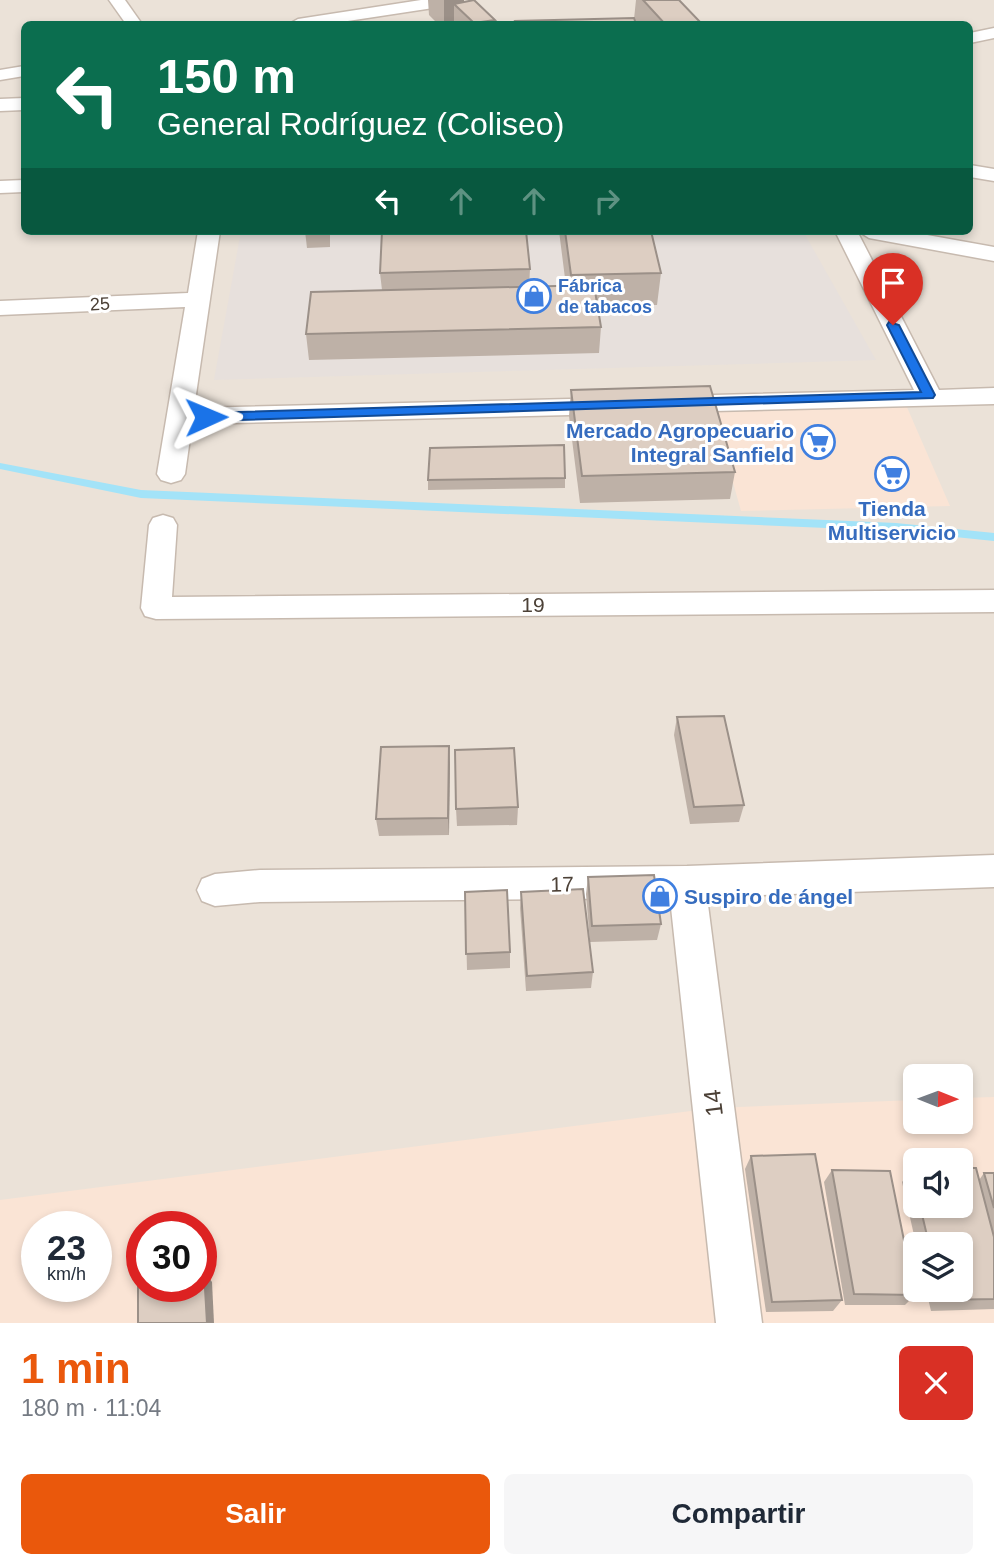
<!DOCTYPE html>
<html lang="es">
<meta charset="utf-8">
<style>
body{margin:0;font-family:Arial,sans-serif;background:#f6f6f7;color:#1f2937;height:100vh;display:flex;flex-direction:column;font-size:26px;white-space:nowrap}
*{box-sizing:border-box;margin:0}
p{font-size:23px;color:#747a83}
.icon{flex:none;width:38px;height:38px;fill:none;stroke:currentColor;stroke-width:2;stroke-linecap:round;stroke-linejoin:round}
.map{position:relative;height:1323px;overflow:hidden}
.sheet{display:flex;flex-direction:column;background:#fff;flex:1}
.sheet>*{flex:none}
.banner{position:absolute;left:21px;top:21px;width:952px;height:214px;border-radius:10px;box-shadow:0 4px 10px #0003;background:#0b6e4f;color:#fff;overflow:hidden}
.needle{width:46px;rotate:91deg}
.fabs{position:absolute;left:903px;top:1064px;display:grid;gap:14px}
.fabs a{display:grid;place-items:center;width:70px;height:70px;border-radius:10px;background:#fff;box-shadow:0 4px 10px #0003;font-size:35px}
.speed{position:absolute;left:21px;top:1211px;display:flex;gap:14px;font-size:35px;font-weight:700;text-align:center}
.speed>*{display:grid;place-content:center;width:91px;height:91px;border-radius:50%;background:#fff;box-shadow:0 4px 10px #0003;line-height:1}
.speed small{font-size:18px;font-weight:400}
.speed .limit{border:10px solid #d22;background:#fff;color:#111}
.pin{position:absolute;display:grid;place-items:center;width:60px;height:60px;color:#fff;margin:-72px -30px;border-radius:50% 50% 50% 0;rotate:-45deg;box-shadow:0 0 7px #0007}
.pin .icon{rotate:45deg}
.me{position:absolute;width:77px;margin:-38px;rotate:89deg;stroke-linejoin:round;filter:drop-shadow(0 0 5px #0008)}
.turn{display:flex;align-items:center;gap:24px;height:147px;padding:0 21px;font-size:32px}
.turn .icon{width:91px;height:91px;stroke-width:2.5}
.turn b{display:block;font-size:49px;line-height:60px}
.lanes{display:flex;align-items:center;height:66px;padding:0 21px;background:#0003;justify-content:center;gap:35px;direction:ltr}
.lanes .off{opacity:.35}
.round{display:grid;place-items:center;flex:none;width:74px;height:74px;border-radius:10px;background:#f6f6f7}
.headline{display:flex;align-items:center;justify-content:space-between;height:119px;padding:0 21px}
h1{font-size:42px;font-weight:600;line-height:52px;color:#ea580c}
.button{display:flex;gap:14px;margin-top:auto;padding:14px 21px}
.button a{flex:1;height:80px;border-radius:10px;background:#ea580c;color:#fff;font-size:28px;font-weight:600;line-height:80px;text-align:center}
.button a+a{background:#f6f6f7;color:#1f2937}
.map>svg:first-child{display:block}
.residential{fill:#ebe2d8;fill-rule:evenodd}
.commercial{fill:#fae4d5;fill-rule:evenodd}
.industrial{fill:#e7e0dc}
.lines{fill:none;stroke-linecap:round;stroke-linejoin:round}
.stream{fill:#a3e3f8;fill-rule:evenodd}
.minor-casing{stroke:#c7baaf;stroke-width:3}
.minor{fill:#fff;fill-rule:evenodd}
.wall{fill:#beb1a7}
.shaded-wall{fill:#9b9088}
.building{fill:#ddcec2;stroke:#9b9088;stroke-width:2}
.route{fill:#1a73e8;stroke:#114b97;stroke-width:2}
.labels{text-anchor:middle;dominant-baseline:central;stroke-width:6;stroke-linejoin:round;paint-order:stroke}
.far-shop-label{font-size:18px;font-weight:bold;fill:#366cbe;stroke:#fff;text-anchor:start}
.far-street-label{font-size:18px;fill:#4c4137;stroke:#fff}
.shop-label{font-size:21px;font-weight:bold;fill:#366cbe;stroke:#fff;text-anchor:end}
.street-label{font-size:21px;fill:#4c4137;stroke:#fff}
.near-street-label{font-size:24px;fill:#4c4137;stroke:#fff}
</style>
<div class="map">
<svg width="994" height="1323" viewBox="0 0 994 1323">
<rect width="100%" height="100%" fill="#f7f1eb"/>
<!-- residential -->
<path class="residential" d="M0,0H994V1323H0ZM24,24H970V231H24ZM915,1076H961V1122H915ZM915,1160H961V1206H915ZM37,1227H96V1286H37ZM142,1227H201V1286H142ZM915,1244H961V1290H915Z"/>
<!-- commercial -->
<g class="commercial">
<polygon points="906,405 950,506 741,511 713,411"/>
<path d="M994,1097V1323H0V1200L714,1108L915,1100V1122H961V1098ZM915,1160H961V1206H915ZM37,1227H96V1286H37ZM142,1227H201V1286H142ZM915,1244H961V1290H915Z"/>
</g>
<!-- industrial -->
<polygon class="industrial" points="241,231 803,231 876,360 214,380"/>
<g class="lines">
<!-- stream -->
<polygon class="stream" points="0,463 141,490 896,523 994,533 994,541 896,531 141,498 0,469"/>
<!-- minor casing -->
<g class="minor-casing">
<g id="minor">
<polygon points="109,0 125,0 142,24 126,24"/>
<polygon points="421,0 461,0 453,5 328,24 289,24 298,19"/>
<polygon points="994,28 994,38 970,43 970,33"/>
<polygon points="24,66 24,76 0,80 0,70"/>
<polygon points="24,98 24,110 0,111 0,99"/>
<polygon points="970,165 994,169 994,181 970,177"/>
<polygon points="24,180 24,192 0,193 0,181"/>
<polygon points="198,231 220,231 194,408 612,398 621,400 625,406 621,412 612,414 192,424 185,474 181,480 171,483 161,480 157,474 185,307 0,315 0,301 188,293"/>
<polygon points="835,231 857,231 939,390 994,388 994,404 674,412 665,410 661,404 665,398 674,396 914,390"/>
<polygon points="858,231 905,231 994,247 994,261 869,238"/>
<polygon points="163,515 173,518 177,525 172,597 994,590 994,612 156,619 145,616 141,608 149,525 153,518"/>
<polygon points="994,855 994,887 707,897 762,1323 716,1323 670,898 260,902 215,906 202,901 197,890 202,879 215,874 260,870 687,866"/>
</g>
</g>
<!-- minor -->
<use href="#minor" class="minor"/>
</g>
<!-- wall -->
<g class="wall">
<polygon points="428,0 464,0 464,2 495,24 438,24 429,15"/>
<polygon points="636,0 679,0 702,24 515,24 515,21 634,19"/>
<polygon points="305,231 330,231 330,247 307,248"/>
<polygon points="559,231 651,231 661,273 657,305 598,306 601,327 599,353 309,360 306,334 382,290 380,273 530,269 529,287 566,286"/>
<polygon points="571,390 735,472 730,499 580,503 569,416"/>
<polygon points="565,478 565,488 428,490 428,480"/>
<polygon points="677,717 744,805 739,822 690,824 674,735"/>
<polygon points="449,746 449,835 379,836 376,819"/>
<polygon points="518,807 517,825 457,826 456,809"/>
<polygon points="588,877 661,924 657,940 590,942 586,894"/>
<polygon points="465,892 510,952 510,968 467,970"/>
<polygon points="521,892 593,972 591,988 526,991 520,908"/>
<polygon points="751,1156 842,1300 833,1311 766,1312 745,1169"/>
<polygon points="912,1169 915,1169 915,1206 961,1206 984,1173 994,1173 994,1309 931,1311 926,1290 961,1290 961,1244 916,1244 902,1182"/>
<polygon points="832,1170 915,1295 905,1305 845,1305 824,1182"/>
</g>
<!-- shaded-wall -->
<g class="shaded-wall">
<polygon points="444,0 464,0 464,14 454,4 454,24 444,24"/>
<polygon points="495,20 495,24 474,24 474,23"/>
<polygon points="449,746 450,763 449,835 448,818"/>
<polygon points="204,1271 212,1282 214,1323 207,1323"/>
</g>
<!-- building -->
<g class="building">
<polygon points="474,0 495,20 474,23 454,4"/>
<polygon points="643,0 679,0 702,24 665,24"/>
<polygon points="634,18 636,24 516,24 515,21"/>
<polygon points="382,231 526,231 530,269 380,273"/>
<polygon points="565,231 651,231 661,273 571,275"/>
<polygon points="594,285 601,327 306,334 311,292"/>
<polygon points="710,386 735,472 582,476 571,390"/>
<polygon points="564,445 565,478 428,480 430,448"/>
<polygon points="724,716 744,805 694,807 677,717"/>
<polygon points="449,746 448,818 376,819 381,747"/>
<polygon points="514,748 518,807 456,809 455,750"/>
<polygon points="654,875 661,924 592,926 588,877"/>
<polygon points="583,889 593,972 527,976 521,892"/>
<polygon points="507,890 510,952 466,954 465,892"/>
<polygon points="815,1154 842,1300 772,1302 751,1156"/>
<polygon points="961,1168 976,1168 994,1237 994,1299 942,1300 940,1290 961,1290 961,1244 929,1244 920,1206 961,1206"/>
<polygon points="912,1169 915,1169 915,1184"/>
<polygon points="832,1170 890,1171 915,1295 854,1294"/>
<polygon points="984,1173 994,1173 994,1208"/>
<polygon points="204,1271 207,1323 138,1323 138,1286 142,1285 142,1286 201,1286 201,1272"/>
</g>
<!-- route -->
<polygon class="route" points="889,322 899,325 935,395 933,398 206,421 199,417 206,413 921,392 887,325"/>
<!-- icons -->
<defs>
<g id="shop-ring" transform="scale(1.75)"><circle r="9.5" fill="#fff" stroke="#3f7fe0" stroke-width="1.5"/><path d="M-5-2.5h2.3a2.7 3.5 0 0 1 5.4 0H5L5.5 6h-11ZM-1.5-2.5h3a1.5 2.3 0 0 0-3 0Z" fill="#3f7fe0"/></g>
<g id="supermarket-ring" transform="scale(1.75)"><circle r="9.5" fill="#fff" stroke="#3f7fe0" stroke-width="1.5"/><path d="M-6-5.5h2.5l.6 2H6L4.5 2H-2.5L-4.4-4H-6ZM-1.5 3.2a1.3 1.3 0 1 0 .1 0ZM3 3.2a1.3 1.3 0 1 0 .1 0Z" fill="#3f7fe0"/></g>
</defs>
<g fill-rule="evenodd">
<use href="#shop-ring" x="534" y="296"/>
<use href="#supermarket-ring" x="818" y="442"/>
<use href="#supermarket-ring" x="892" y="474"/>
<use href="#shop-ring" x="660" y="896"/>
</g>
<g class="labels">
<!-- far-shop labels -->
<g class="far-shop-label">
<text x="558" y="286">Fábrica<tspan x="558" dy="21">de tabacos</tspan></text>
</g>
<!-- far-street labels -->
<g class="far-street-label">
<text transform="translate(100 304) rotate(-3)">25</text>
</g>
<!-- shop labels -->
<g class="shop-label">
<text x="794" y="430">Mercado Agropecuario<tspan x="794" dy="24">Integral Sanfield</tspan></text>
<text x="892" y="508" text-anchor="middle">Tienda<tspan x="892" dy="24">Multiservicio</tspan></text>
<text x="684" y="896" text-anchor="start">Suspiro de ángel</text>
</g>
<!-- street labels -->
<g class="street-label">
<text x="533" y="604">19</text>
<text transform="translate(562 884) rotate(-1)">17</text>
</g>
<!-- near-street labels -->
<g class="near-street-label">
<text transform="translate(713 1103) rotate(-97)">14</text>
</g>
</g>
</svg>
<div class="fabs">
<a><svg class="needle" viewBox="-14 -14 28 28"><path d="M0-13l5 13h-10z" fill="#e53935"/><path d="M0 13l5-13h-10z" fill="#747a83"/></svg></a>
<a><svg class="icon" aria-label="sound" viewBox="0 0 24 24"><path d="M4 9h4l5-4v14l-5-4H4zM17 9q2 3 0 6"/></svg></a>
<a><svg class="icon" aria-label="layers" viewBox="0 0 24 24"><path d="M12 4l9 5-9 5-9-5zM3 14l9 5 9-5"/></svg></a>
</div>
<div class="speed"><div>23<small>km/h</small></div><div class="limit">30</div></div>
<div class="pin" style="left:893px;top:325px;background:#d93025"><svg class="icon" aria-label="arrive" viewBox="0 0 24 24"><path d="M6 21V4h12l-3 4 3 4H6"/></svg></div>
<svg class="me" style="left:206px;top:417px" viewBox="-20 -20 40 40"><path d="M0-17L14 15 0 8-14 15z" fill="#1a73e8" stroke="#fff" stroke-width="4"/></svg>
<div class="banner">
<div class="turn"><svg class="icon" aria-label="left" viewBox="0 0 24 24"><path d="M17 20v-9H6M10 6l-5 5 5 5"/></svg><div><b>150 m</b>General Rodríguez (Coliseo)</div></div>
<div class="lanes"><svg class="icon" aria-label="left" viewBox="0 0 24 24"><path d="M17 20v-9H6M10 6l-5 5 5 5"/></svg><svg class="icon off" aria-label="ahead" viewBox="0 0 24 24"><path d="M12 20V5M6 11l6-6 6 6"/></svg><svg class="icon off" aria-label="ahead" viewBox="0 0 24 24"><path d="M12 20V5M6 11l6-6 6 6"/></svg><svg class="icon off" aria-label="right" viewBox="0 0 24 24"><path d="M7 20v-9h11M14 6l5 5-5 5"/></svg></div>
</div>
</div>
<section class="sheet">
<div class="headline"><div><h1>1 min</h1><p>180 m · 11:04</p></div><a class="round" style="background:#d93025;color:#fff"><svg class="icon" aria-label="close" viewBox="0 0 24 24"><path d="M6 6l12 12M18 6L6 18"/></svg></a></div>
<div class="button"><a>Salir</a><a>Compartir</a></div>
</section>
